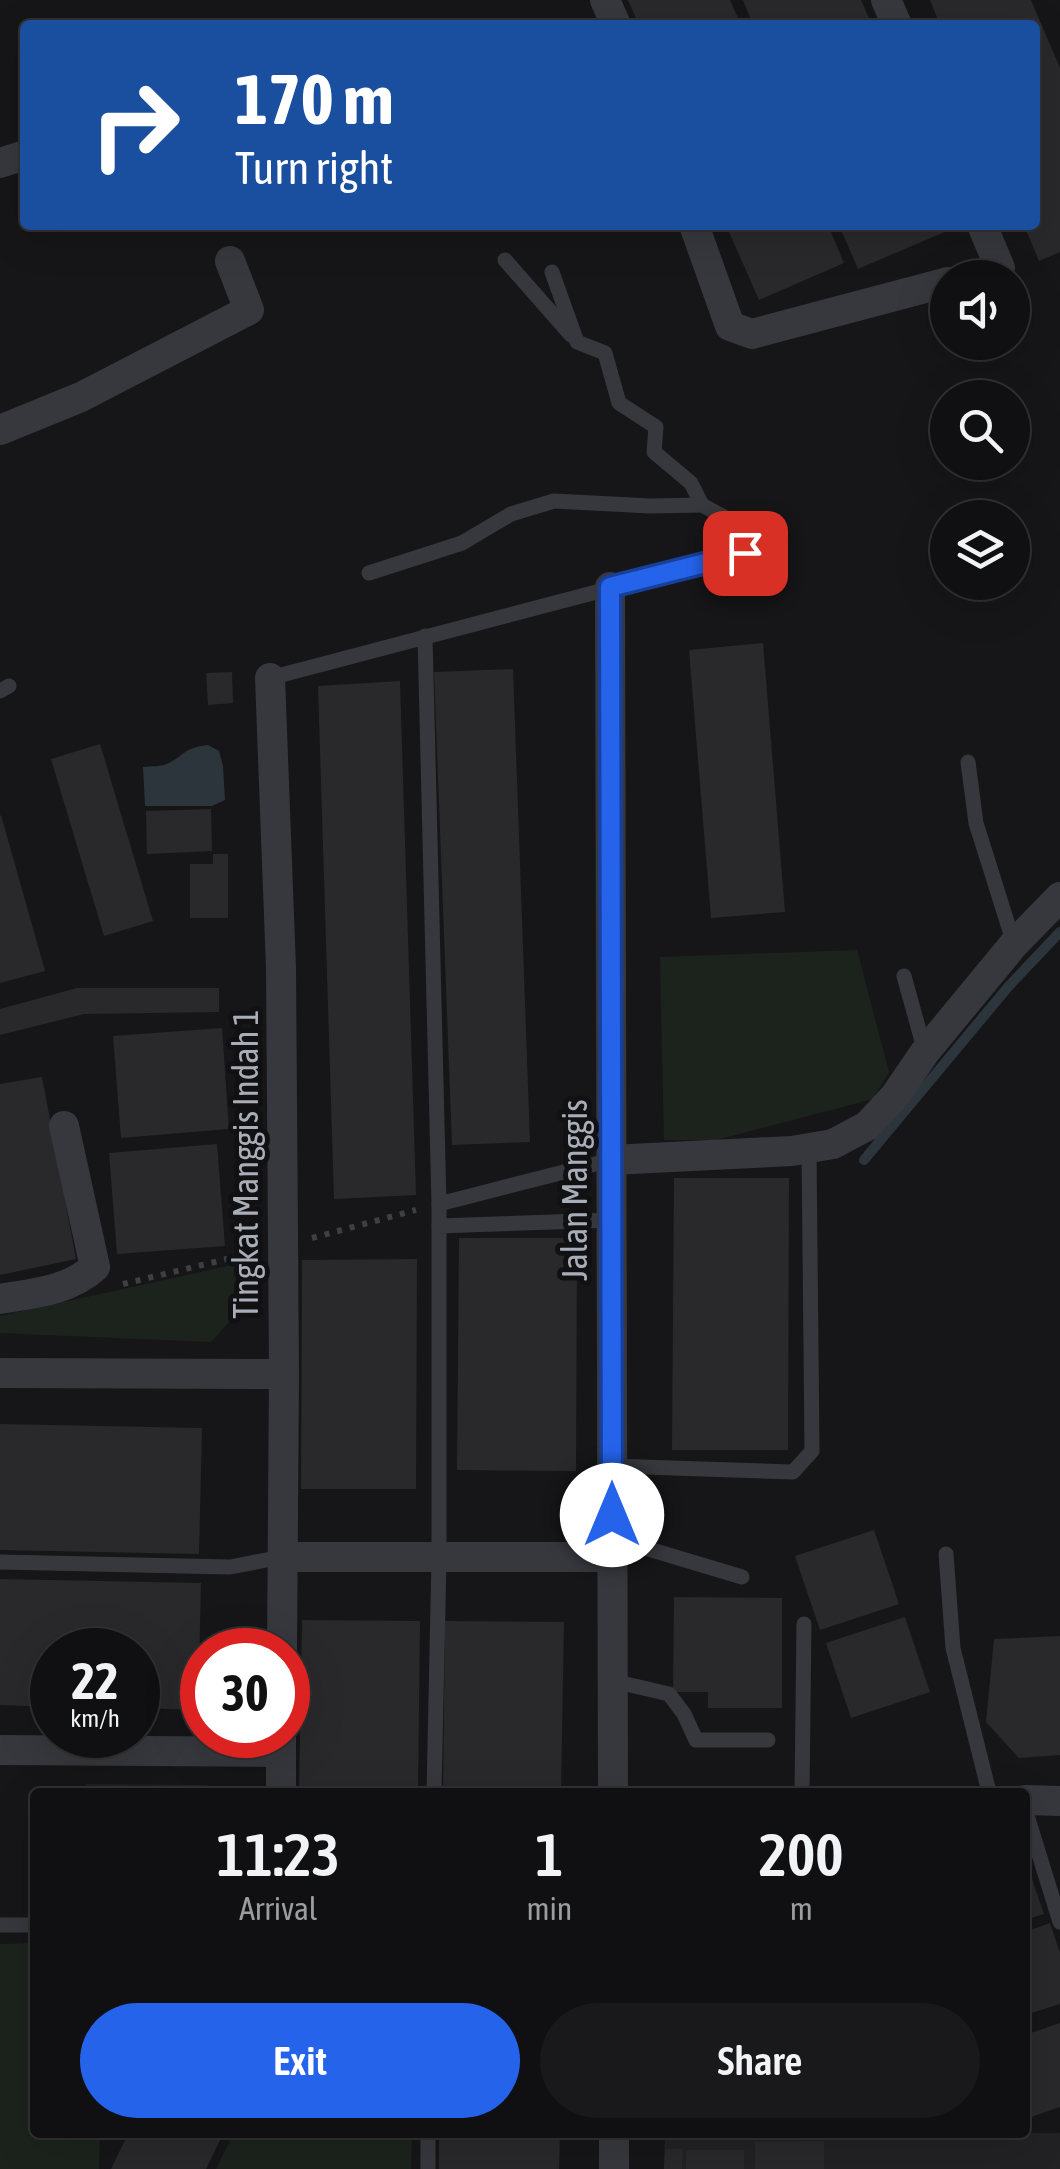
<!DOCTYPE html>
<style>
body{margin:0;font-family:"Asap Condensed",sans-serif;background:#19191b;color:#f1f3f6;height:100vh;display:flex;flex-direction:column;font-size:38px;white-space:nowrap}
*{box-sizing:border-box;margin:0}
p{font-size:32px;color:#9c9d9f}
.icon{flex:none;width:55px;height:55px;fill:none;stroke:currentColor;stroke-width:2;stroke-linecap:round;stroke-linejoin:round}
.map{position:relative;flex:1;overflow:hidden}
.side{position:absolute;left:30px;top:1788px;width:1000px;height:350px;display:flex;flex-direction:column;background:#101012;border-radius:10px;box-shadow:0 10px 40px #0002,0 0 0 2px #303032}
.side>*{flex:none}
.hud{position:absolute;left:20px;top:20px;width:1020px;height:210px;border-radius:10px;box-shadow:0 10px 40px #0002,0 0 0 2px #303032;background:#1a4fa0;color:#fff;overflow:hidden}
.controls{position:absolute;left:930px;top:260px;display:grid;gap:20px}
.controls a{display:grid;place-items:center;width:100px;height:100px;border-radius:50%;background:#101012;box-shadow:0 10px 40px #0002,0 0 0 2px #303032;font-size:50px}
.speed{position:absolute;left:30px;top:1628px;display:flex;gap:20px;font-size:50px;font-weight:700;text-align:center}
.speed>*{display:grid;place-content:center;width:130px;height:130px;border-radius:50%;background:#101012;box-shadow:0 10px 40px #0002,0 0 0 2px #303032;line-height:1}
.speed small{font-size:25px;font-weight:400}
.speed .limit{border:15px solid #d22;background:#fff;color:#111}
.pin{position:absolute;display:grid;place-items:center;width:85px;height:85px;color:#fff;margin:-42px;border-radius:20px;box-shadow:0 5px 15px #0006}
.me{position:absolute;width:110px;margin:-55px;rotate:0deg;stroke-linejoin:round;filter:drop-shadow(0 0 8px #0008)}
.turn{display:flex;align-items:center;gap:35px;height:210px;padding:0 50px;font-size:45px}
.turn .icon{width:130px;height:130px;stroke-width:2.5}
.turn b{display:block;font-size:70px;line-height:85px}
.eta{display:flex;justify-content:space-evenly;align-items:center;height:170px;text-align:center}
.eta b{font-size:60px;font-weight:600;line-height:70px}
.primary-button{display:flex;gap:20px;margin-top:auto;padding:20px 50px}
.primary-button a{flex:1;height:115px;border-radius:60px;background:#2563eb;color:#fff;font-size:40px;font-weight:600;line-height:115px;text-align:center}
.primary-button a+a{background:#19191b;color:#f1f3f6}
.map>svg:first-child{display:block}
.built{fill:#222225}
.green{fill:#1c231d}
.water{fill:#2c353c}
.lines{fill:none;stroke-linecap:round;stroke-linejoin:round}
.stream{stroke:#2c353c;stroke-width:10}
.building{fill:#29292c}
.path{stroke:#3d3f44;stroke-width:6;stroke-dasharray:5 8;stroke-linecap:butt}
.lane{stroke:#37383d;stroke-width:15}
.street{stroke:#37383d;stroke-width:30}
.route-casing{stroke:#184099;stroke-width:25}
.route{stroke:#2563eb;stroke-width:18}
.labels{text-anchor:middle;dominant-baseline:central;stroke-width:10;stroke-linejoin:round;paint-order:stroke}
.street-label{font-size:35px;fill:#a8adb8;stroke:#111113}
</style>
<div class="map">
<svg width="1060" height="2169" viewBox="0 0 1060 2169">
<rect width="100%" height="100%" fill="#161618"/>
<!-- built -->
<polygon class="built" points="1060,2133 1060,2169 664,2169 665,2136"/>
<!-- green -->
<g class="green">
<polygon points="857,950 889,1072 873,1099 716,1140 664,1140 660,957"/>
<polygon points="246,1262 249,1300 211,1342 0,1333 0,1316"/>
<polygon points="86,1784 207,1785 214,1792 85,1792"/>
<polygon points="35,1943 35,2132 100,2133 99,2169 0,2169 0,1944"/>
<polygon points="234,2132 412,2133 411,2169 216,2169"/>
</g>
<!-- water -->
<path class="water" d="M208,745L219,751L223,766L225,800L212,806H145L143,767C151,766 162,767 169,763C187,753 184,748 208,745Z"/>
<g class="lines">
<!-- stream -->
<polyline class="stream" points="864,1160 1008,987 1060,932"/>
</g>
<!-- building -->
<g class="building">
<polygon points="628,0 730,0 741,25 639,25"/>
<polygon points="743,0 861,0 872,25 753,25"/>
<polygon points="930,0 1031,0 1060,68 1060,252 1039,261 1024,225 1035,225 1035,25 940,25"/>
<polygon points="726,225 828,225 844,263 759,300"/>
<polygon points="839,225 961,225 858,269"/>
<polygon points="763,643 785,912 711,918 689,650"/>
<polygon points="513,669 530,1142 452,1145 434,672"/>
<polygon points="232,672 233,703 208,705 206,673"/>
<polygon points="400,681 416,1195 334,1199 318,686"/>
<polygon points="100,744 153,921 104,936 51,759"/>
<polygon points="211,809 212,851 147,854 146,811"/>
<polygon points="1,815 45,971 0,983 0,816"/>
<polygon points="213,854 228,854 228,918 190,918 190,864 213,864"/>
<polygon points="77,988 219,988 219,1012 84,1014 0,1035 0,1009"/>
<polygon points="222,1028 229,1129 121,1138 113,1036"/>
<polygon points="42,1077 76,1259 0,1275 0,1084"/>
<polygon points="217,1144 225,1246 117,1254 109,1153"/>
<polygon points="674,1178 789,1178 788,1450 672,1450"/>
<polygon points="459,1238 577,1238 576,1471 457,1470"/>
<polygon points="417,1259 416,1489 301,1489 302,1260"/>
<polygon points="0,1424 202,1428 199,1554 0,1550"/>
<polygon points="874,1530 899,1604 820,1630 795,1556"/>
<polygon points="0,1579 201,1583 198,1710 138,1708 138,1650 52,1650 52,1707 0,1705"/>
<polygon points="674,1597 782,1598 782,1708 708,1708 708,1692 673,1692"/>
<polygon points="905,1617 930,1692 851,1718 826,1643"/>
<polygon points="302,1620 420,1621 418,1792 299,1792"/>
<polygon points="445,1621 564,1622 561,1792 443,1792"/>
<polygon points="1060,1636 1060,1755 1019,1758 986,1722 994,1639"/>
<polygon points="1025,1859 1044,1914 1025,1920"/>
<polygon points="1050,1923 1060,1953 1060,2004 1025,2015 1025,1932"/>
<polygon points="1060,2023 1060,2107 1028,2118 1025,2109 1025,2035"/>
<polygon points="129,2132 224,2132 206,2169 111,2169"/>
<polygon points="439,2132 560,2132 559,2169 439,2169"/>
<polygon points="824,2141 824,2169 755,2169 755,2142"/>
<polygon points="665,2149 683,2149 682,2169 664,2169"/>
<rect x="686" y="2150" width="58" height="19"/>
</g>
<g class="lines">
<!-- path -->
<g class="path">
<polyline points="312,1238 416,1210"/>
<polyline points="123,1284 252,1253"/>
</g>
<!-- lane -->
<g class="lane">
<polyline points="505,260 571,335"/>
<polyline points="369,573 462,543 511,514 554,501 650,506 702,505"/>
<polyline points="425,636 439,1204 439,1558 434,1792"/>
<polyline points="270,678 745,553 737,524 702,505 691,483 654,452 656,427 619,403 605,353 577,342 552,272"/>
<polyline points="0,691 9,686"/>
<polyline points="968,762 976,823 1014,944"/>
<polyline points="904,976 925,1052"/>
<polyline points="439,1204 611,1160"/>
<polyline points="439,1226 612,1220"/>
<polyline points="612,1466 793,1472 812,1451 809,1148"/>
<polyline points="612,1538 742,1577"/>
<polyline points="946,1554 953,1648 989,1792"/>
<polyline points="0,1562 230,1567 282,1557"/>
<polyline points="613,1681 669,1694 684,1714 696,1740 768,1740"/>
<polyline points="802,1792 804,1624"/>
<polyline points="1025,1809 1060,1922"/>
<polyline points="0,1925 35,1925"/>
<polyline points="428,2169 428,2132"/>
</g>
<!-- street -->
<g class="street">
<polyline points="605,0 616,25"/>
<polyline points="886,0 897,25"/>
<polyline points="0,163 25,155"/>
<polyline points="694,225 730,326 752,334 948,282"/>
<polyline points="965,278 1000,268 982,225"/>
<polyline points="0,430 81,397 249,310 230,261"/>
<polyline points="610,587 613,1792"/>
<polyline points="270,678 281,968 284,1374 282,1650"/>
<polyline points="611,1160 792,1151 833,1144 867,1126 895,1096 925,1052 1014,944 1060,897"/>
<path d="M0,1299C35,1293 68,1291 95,1267L64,1126"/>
<polyline points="0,1373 284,1374"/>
<polyline points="282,1557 612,1557"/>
<polyline points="0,1750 281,1752"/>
<polyline points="281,1792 281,1735"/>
<polyline points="1025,1800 1060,1801"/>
<polyline points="614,2132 614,2169"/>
</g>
</g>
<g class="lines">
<!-- route casing -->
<g class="route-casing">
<polyline id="route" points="612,1515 610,587 745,553"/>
</g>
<!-- route -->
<use href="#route" class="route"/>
</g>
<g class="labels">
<!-- street labels -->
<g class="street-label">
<text transform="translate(245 1164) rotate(-90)">Tingkat Manggis Indah 1</text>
<text transform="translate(574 1190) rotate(-90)">Jalan Manggis</text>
</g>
</g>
</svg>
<div class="controls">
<a><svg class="icon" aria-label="sound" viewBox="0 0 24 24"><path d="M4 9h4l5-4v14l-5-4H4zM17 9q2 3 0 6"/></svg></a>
<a><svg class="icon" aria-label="search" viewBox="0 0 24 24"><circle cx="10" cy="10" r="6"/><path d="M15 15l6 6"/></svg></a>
<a><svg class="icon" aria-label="layers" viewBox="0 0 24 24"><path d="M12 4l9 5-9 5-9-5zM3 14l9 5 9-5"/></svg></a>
</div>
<div class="speed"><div>22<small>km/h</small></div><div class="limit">30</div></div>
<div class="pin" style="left:745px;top:553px;background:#d93025"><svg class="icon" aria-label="arrive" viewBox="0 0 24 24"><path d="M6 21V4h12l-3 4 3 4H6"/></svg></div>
<svg class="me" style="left:612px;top:1515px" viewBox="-20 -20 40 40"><circle r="19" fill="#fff"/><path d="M0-13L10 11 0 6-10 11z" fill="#2563eb"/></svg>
<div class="hud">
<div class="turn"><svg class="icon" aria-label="right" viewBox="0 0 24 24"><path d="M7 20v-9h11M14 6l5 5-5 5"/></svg><div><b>170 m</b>Turn right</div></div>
</div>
<section class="side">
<div class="eta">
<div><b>11:23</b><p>Arrival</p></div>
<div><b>1</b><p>min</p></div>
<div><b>200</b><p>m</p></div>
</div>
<div class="primary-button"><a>Exit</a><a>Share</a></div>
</section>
</div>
